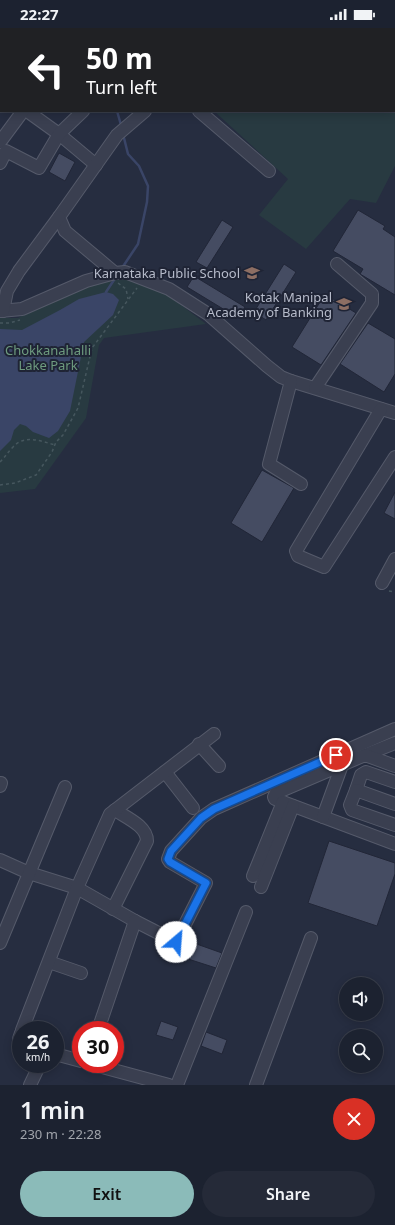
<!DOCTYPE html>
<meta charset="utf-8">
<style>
body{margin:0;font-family:"Noto Sans",sans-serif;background:#252a38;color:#f1f3f6;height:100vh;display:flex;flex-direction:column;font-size:15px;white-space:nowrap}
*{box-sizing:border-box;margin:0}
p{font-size:13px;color:#a0a4ab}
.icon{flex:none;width:22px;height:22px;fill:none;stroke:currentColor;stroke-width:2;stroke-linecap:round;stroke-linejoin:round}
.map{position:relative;height:1057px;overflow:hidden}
.sheet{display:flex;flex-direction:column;background:#1c2230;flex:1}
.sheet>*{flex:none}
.guide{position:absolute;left:0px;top:0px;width:395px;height:84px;box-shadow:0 2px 10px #0003,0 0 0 1px #3a3f4c;background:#202124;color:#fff;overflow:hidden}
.buttons{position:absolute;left:339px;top:949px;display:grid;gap:8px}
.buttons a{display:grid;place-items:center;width:44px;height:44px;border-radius:50%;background:#1c2230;box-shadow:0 2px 10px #0003,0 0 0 1px #3a3f4c;font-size:20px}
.speed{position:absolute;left:12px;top:993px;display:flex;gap:8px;font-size:20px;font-weight:700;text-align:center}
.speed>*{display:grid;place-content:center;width:52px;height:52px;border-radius:50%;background:#1c2230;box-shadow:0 2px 10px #0003,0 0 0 1px #3a3f4c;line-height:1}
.speed small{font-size:10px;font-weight:400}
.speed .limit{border:6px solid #d22;background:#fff;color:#111}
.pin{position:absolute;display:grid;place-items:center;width:34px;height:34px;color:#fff;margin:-17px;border:2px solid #fff;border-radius:50%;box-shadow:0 1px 4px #0007}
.me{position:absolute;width:44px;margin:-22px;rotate:27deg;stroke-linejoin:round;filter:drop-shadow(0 0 3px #0008)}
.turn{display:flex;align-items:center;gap:14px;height:84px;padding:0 20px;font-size:18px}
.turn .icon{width:52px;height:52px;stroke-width:2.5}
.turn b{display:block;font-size:28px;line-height:34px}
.round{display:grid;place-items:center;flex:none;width:42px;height:42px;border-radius:21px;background:#252a38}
.summary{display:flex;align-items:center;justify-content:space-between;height:68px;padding:0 20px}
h1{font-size:24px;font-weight:600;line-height:30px}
.cta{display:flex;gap:8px;margin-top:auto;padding:8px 20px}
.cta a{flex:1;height:46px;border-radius:24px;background:#8bbbb9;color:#111;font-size:16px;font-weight:600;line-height:46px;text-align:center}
.cta a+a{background:#252a38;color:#f1f3f6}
.status{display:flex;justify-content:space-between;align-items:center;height:28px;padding:0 20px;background:#1c2230;direction:ltr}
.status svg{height:11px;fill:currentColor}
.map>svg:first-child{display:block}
.green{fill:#283a41}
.water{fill:#3a4567}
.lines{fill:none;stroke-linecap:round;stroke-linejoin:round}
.stream{stroke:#3a4567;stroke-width:2.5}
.building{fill:#454c62;stroke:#212637}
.minor-casing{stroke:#555a6a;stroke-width:14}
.path{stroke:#46575e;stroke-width:1.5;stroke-dasharray:3 3;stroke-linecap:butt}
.minor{stroke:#3a3f50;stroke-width:12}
.route-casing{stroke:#114b97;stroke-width:10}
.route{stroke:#1a73e8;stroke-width:7}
.labels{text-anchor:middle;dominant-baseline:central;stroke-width:4;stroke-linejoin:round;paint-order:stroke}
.poi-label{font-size:13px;fill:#b6bbca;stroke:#1f2435;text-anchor:end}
.park-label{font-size:13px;fill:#6e9b7f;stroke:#1f2435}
</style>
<div class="status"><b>22:27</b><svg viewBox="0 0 49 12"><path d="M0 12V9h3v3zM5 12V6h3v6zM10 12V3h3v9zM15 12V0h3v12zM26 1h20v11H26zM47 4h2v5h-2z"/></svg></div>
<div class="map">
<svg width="395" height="1057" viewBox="0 0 395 1057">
<rect width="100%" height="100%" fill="#262d40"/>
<!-- green -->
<g class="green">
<polygon points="258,0 395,0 395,138 376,175 350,171 306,221 259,187 288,151 214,83 394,83 394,1 257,1"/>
<polygon points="109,249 133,250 168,267 206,296 104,310 99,317 86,390 35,461 0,465 0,290 18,290 65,265"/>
</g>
<!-- water -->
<polygon class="water" points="106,264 113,266 119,272 113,287 84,314 70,383 58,403 49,410 33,404 26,398 20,396 14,402 11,412 0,423 0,301 22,302 60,282 79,271"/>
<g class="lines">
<!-- stream -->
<g class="stream">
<polyline points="64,0 65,1"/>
<polyline points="117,83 121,97"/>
<polyline points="122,240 138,216 147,174 148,158 139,138 128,126 123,106"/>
<polyline points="106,264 116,249"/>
</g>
</g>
<!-- building -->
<g class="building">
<polygon points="59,125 75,134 65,153 49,144"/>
<polygon points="358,182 385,198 383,201 395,209 395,267 360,246 363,241 333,223"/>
<polygon points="222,192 233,199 207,240 196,234"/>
<polygon points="284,236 296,244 266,292 254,284"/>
<polygon points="194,248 245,279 238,290 187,259"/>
<polygon points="325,266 356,285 321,337 292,319"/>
<polygon points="368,295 395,311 395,346 384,364 340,336"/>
<polygon points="262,442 294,460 262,514 231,495"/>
<polygon points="395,464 395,491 384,485"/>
<polygon points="329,813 395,835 395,846 377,898 308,875"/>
<polygon points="191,914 222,925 216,940 185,930"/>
<polygon points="161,993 178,999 173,1012 156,1007"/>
<polygon points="206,1004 227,1012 222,1026 201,1018"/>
</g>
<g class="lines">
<!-- minor casing -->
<g class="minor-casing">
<g id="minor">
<polyline points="32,0 33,1"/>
<polyline points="241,1 242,0"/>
<polyline points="0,37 1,36"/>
<polyline points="0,63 1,64"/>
<polyline points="27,83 59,106 96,137"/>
<polyline points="199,83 269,143"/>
<polyline points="0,114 23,83"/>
<polyline points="0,135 6,123 39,140 59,106 83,83"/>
<polyline points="115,245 65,203 59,189 117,107 145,83"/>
<polyline points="0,283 22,281 86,253 115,245 125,244 169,261 208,286 267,338 281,349 291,353 395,385"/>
<polyline points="3,283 7,263 19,243 59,189"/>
<polyline points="291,353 269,436 301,456"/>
<polyline points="315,360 372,275 372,266 337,236"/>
<polyline points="381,381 296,523 298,528 324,539 395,429"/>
<polyline points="382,555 395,531"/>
<polyline points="199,716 219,738"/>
<polyline points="365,727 395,715"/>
<polyline points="395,738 365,727 276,765 274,769 275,771 395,816"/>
<polyline points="165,744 193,780"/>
<polyline points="0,758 1,755"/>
<polyline points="356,762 361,747 366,744 395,754"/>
<polyline points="395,776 356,762 350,777 352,782 395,797"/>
<polyline points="323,789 342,737"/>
<polyline points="0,832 29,845 77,860 135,893"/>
<polyline points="253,848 283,774"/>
<polyline points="261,859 293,778"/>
<path d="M113,881L147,813C147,798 127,790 115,782"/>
<polyline points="0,915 65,759"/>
<polyline points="49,934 81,945"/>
<polyline points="22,1002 77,860 110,786 214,706"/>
<polyline points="98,1002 135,893 176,914 206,855 170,834 168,831 171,823 201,790 214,781 395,701"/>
<polyline points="21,1005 19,1011 21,1015"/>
<polyline points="55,1026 81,1033"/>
<polyline points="91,1036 169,1057"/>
<polyline points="30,1057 40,1036"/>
<polyline points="177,1057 246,884"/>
<polyline points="256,1057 311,910"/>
</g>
</g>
<!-- path -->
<g class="path">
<polyline points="118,255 126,261 128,271"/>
<polyline points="0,295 9,295 20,292"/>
<path d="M0,434C5,429 8,424 13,419C25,406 40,413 55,417"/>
<polyline points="0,457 15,455 36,447 52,424 56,414 63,407 78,380 92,320 137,260"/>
<polyline points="389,563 395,564"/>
</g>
<!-- minor -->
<use href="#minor" class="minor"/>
</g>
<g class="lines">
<!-- route casing -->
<g class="route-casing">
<polyline id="route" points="176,914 206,855 170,834 168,831 171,823 201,790 214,781 336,727"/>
</g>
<!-- route -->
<use href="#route" class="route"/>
</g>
<!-- icons -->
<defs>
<g id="school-bare" transform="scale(1.2)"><path d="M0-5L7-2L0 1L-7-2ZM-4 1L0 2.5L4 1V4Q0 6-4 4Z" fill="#8d6e63" stroke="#1f2435" stroke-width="2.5" paint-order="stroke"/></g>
<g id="university-bare" transform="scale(1.2)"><path d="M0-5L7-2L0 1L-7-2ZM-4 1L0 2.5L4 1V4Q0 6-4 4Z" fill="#8d6e63" stroke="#1f2435" stroke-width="2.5" paint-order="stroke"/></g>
</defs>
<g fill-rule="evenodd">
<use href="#school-bare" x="252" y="245"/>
<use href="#university-bare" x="344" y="276"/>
</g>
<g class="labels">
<!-- poi labels -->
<g class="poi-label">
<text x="240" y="245">Karnataka Public School</text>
<text x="332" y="269">Kotak Manipal<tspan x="332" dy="15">Academy of Banking</tspan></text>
</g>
<!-- park labels -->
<g class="park-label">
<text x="48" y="322">Chokkanahalli<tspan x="48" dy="15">Lake Park</tspan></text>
</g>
</g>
</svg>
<div class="buttons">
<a><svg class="icon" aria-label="sound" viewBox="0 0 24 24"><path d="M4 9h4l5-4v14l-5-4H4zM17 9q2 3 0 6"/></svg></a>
<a><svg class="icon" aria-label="search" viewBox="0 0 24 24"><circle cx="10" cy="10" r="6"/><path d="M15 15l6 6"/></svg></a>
</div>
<div class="speed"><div>26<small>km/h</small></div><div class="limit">30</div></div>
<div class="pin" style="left:336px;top:727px;background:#d93025"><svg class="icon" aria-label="arrive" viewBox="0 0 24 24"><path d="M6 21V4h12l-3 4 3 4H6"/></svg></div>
<svg class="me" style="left:176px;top:914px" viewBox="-20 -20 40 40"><circle r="19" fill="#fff"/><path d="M0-13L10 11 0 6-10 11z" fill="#1a73e8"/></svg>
<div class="guide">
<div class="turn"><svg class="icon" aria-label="left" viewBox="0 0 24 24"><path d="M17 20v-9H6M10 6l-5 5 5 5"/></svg><div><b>50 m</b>Turn left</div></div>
</div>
</div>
<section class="sheet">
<div class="summary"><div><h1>1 min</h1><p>230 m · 22:28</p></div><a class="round" style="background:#d93025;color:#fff"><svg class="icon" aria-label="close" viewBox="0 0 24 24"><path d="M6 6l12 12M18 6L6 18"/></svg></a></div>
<div class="cta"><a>Exit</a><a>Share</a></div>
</section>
